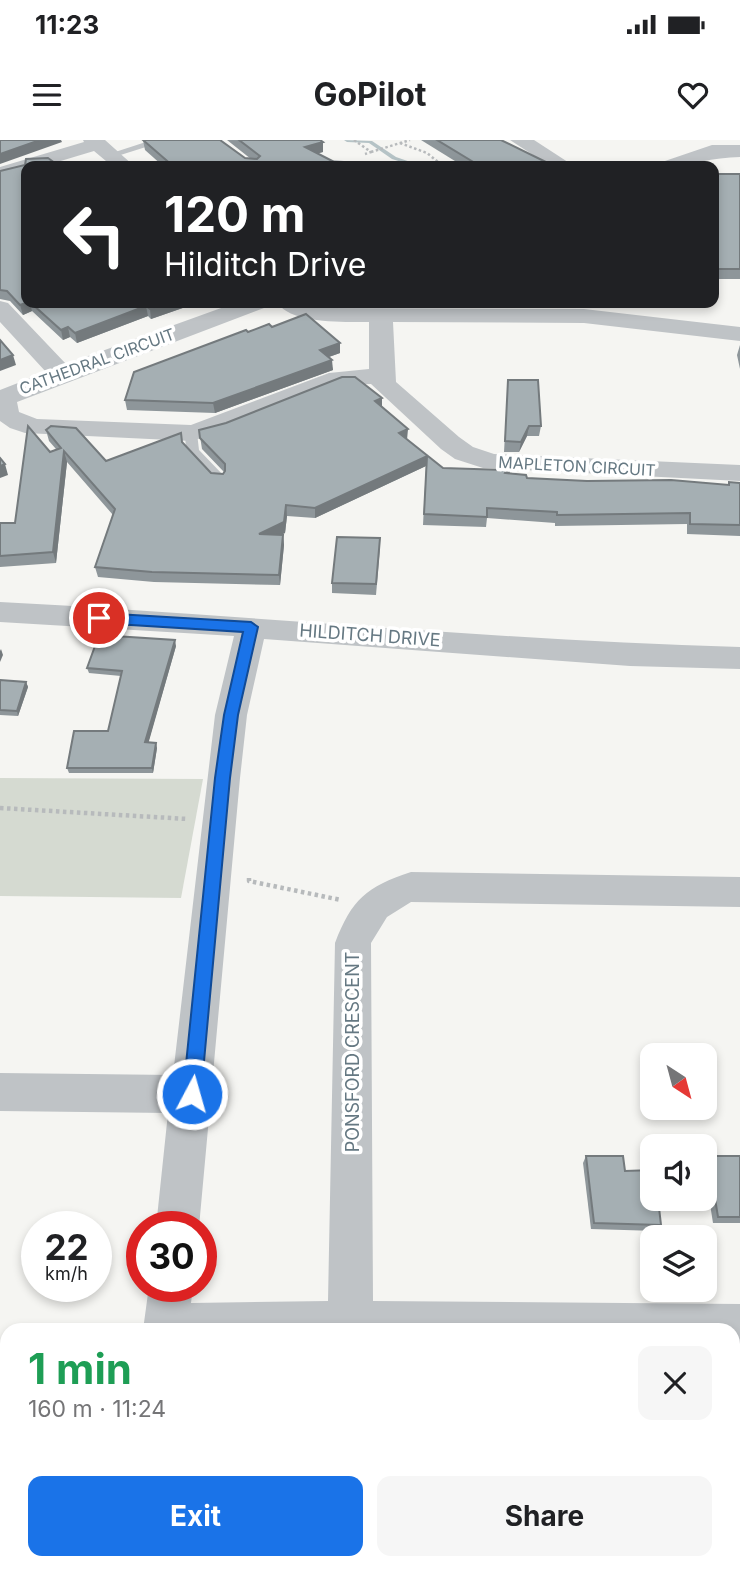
<!DOCTYPE html>
<meta charset="utf-8">
<style>
body{margin:0;font-family:Inter,sans-serif;background:#f6f6f6;color:#202124;height:100vh;display:flex;flex-direction:column;font-size:26px;white-space:nowrap}
*{box-sizing:border-box;margin:0}
p{font-size:23px;color:#757577}
.icon{flex:none;width:38px;height:38px;fill:none;stroke:currentColor;stroke-width:2;stroke-linecap:round;stroke-linejoin:round}
.map{position:relative;flex:1;overflow:hidden}
.details{position:absolute;left:0px;top:1183px;width:740px;height:247px;display:flex;flex-direction:column;background:#fff;border-radius:21px 21px 0 0;box-shadow:0 4px 10px #0003}
.details>*{flex:none}
.banner{position:absolute;left:21px;top:21px;width:698px;height:147px;border-radius:14px;box-shadow:0 4px 10px #0003;background:#202124;color:#fff;overflow:hidden}
.needle{width:46px;rotate:144deg}
.tools{position:absolute;left:640px;top:903px;display:grid;gap:14px}
.tools a{display:grid;place-items:center;width:77px;height:77px;border-radius:14px;background:#fff;box-shadow:0 4px 10px #0003;font-size:35px}
.speed{position:absolute;left:21px;top:1071px;display:flex;gap:14px;font-size:35px;font-weight:700;text-align:center}
.speed>*{display:grid;place-content:center;width:91px;height:91px;border-radius:50%;background:#fff;box-shadow:0 4px 10px #0003;line-height:1}
.speed small{font-size:18px;font-weight:400}
.speed .limit{border:10px solid #d22;background:#fff;color:#111}
.pin{position:absolute;display:grid;place-items:center;width:60px;height:60px;color:#fff;margin:-30px;border:4px solid #fff;border-radius:50%;box-shadow:0 2px 7px #0007}
.me{position:absolute;width:77px;margin:-38px;rotate:6deg;stroke-linejoin:round;filter:drop-shadow(0 0 5px #0008)}
.turn{display:flex;align-items:center;gap:24px;height:147px;padding:0 28px;font-size:32px}
.turn .icon{width:91px;height:91px;stroke-width:2.5}
.turn b{display:block;font-size:49px;line-height:60px}
.round{display:grid;place-items:center;flex:none;width:74px;height:74px;border-radius:14px;background:#f6f6f6}
.head{display:flex;align-items:center;justify-content:space-between;height:119px;padding:0 28px}
h1{font-size:42px;font-weight:700;line-height:52px;color:#1e9e55}
.button{display:flex;gap:14px;margin-top:auto;padding:14px 28px}
.button a{flex:1;height:80px;border-radius:14px;background:#1a73e8;color:#fff;font-size:28px;font-weight:700;line-height:80px;text-align:center}
.button a+a{background:#f6f6f6;color:#202124}
.status{display:flex;justify-content:space-between;align-items:center;height:49px;padding:0 35px;background:#fff;direction:ltr}
.status svg{height:19px;fill:currentColor}
header{display:flex;justify-content:space-between;align-items:center;height:91px;padding:0 28px;background:#fff;font-size:32px;font-weight:700}
.map>svg:first-child{display:block}
.green{fill:#d5dad1}
.lines{fill:none;stroke-linecap:round;stroke-linejoin:round}
.stream{fill:#b5c3c6;fill-rule:evenodd}
.path-far1{stroke:#b7babc;stroke-width:2.5;stroke-dasharray:2.5 2.5;stroke-linecap:butt}
.path{stroke:#b7babc;stroke-width:4.5;stroke-dasharray:3.5 3.5;stroke-linecap:butt}
.service{fill:#bfc3c6;fill-rule:evenodd}
.minor{fill:#bfc3c6;fill-rule:evenodd}
.wall{fill:#8e969a}
.shaded-wall{fill:#747a7d}
.building{fill:#a5afb3;stroke:#747a7d;stroke-width:2}
.route{fill:#1a73e8;stroke:#114b97;stroke-width:2}
.labels{text-anchor:middle;dominant-baseline:central;stroke-width:7;stroke-linejoin:round;paint-order:stroke}
.far-street-label{font-size:16px;fill:#657882;stroke:#fff}
.street-label{font-size:18px;fill:#657882;stroke:#fff}
</style>
<div class="status"><b>11:23</b><svg viewBox="0 0 49 12"><path d="M0 12V9h3v3zM5 12V6h3v6zM10 12V3h3v9zM15 12V0h3v12zM26 1h20v11H26zM47 4h2v5h-2z"/></svg></div>
<header><svg class="icon" aria-label="menu" viewBox="0 0 24 24"><path d="M4 6h16M4 12h16M4 18h16"/></svg>GoPilot<svg class="icon" aria-label="heart" viewBox="0 0 24 24"><path d="M12 20l-8-8c-3-5 5-10 8-4 3-6 11-1 8 4z"/></svg></header>
<div class="map">
<svg width="740" height="1429" viewBox="0 0 740 1429">
<rect width="100%" height="100%" fill="#f5f5f2"/>
<!-- green -->
<polygon class="green" points="0,638 203,639 181,758 0,756"/>
<g class="lines">
<!-- stream -->
<polygon class="stream" points="344,0 372,1 396,17 422,26 414,26 392,19 369,3 347,2"/>
<!-- path-far1 -->
<g class="path-far1">
<polyline points="354,0 371,12 365,14"/>
<polyline points="400,3 427,13 443,26"/>
<polyline points="371,12 410,0"/>
</g>
<!-- path -->
<g class="path">
<polyline points="0,668 188,679"/>
<polyline points="249,738 249,741 341,760"/>
</g>
<!-- service -->
<g class="service">
<polygon points="152,0 168,0 111,18 106,15"/>
<polygon points="191,289 197,293 199,310 224,336 224,342 214,342 186,311 185,293"/>
</g>
<!-- minor -->
<g class="minor">
<polygon points="83,0 105,0 134,26 112,26 94,11 44,26 26,26 26,32 0,39 0,27 84,2"/>
<polygon points="510,0 534,0 574,26 550,26"/>
<path d="M712,5H740V17C712,17 687,27 659,26L662,22Z"/>
<polygon points="335,20 353,22 356,26 325,26 328,22"/>
<path d="M0,161L8,163L66,224L235,163H267L264,168L17,262L19,272L37,279L191,285L329,233L369,229V182C347,182 290,184 278,163H309L330,168L584,169L740,187V201L584,183L393,182L396,242L459,297L473,307L494,314L740,325V341L483,328L455,319L441,309L371,244L342,245L226,291L191,301L25,293L10,288L0,281V250L46,232L0,182Z"/>
<path d="M0,462C247,475 493,500 740,507V529L630,526L264,499L247,575L240,638L199,1087H156L168,973L0,971V933L173,935L215,575L234,496L0,482Z"/>
<path d="M411,732L740,737V767L411,762L387,777L371,803L373,1161L740,1164V1210L733,1209V1190H143L149,1146H193L191,1163L328,1161L335,803C352,759 366,747 411,732Z"/>
<polygon points="733,1355 740,1358 740,1429 716,1429 714,1423 733,1423"/>
<rect x="117" y="1423" width="50" height="6"/>
</g>
</g>
<!-- wall -->
<g class="wall">
<polygon points="143,0 251,19 227,0 320,0 323,2 323,12 317,13 342,26 163,26 145,10"/>
<polygon points="421,0 501,0 554,26 463,26"/>
<polygon points="0,31 26,163 197,163 151,179 148,176 77,203 70,197 63,200 32,171 23,175 10,161 0,159"/>
<polygon points="714,34 740,34 740,139 715,139 714,135"/>
<polygon points="272,187 340,203 340,213 329,217 333,230 215,273 127,270 125,260 248,192"/>
<polygon points="740,205 740,229 737,215"/>
<polygon points="508,240 541,286 539,296 527,296 519,312 504,312"/>
<polygon points="382,258 382,267 407,300 443,328 503,330 504,321 511,321 509,333 527,338 587,341 728,345 729,342 740,343 740,396 687,394 687,384 555,386 555,383 487,378 486,387 423,385 426,326 315,378 287,376 285,393 280,395 283,395 284,405 280,445 154,442 98,437 95,427 113,375 67,322 56,423 0,427 0,383 15,383 50,312 56,309 49,301 46,290 106,321 183,303 211,333 223,334 224,332 202,309 199,290"/>
<polygon points="380,408 376,455 332,453 332,443"/>
<polygon points="176,506 148,603 157,608 153,633 69,633 67,628 108,591 121,536 89,533 87,528"/>
<polygon points="0,541 26,542 28,547 18,576 0,575"/>
<polygon points="586,1016 625,1031 661,1085 657,1091 591,1089 583,1023"/>
<polygon points="708,1016 740,1016 740,1083 713,1083 705,1032 705,1020"/>
</g>
<!-- shaded-wall -->
<g class="shaded-wall">
<polygon points="40,0 61,0 62,2 0,24 0,14"/>
<polygon points="323,2 323,12 306,17 305,7"/>
<polygon points="26,163 30,163 32,171 23,175 20,165"/>
<polygon points="168,163 197,163 151,179 150,169"/>
<polygon points="146,166 148,176 77,203 75,193"/>
<polygon points="68,187 70,197 63,200 61,190"/>
<polygon points="340,203 340,213 320,220 320,210"/>
<polygon points="13,215 16,225 0,231 0,220"/>
<polygon points="332,220 333,230 215,273 213,263"/>
<polygon points="382,258 382,268 375,261"/>
<polygon points="529,286 527,296 519,312 521,302"/>
<polygon points="408,289 407,300 399,293"/>
<polygon points="64,311 67,322 56,423 53,412"/>
<polygon points="427,316 426,326 315,378 315,368"/>
<polygon points="511,321 510,332 504,344 505,333"/>
<polygon points="5,324 8,335 0,338 0,326"/>
<polygon points="286,365 287,376 285,393 260,405 259,394"/>
<polygon points="283,395 284,405 280,445 279,435"/>
<polygon points="175,500 176,506 147,608 145,602"/>
<polygon points="1,509 3,515 0,522 0,511"/>
<polygon points="26,542 28,547 18,576 17,571"/>
<polygon points="156,603 157,608 153,633 152,628"/>
</g>
<!-- building -->
<g class="building">
<polygon points="0,0 40,0 0,14"/>
<polygon points="143,0 220,0 245,18 257,19 260,16 239,0 320,0 323,2 305,7 342,26 173,26"/>
<polygon points="437,0 501,0 554,26 480,26"/>
<polygon points="48,18 59,26 26,26 26,163 20,165 7,151 0,150 0,31 25,25 26,19"/>
<polygon points="714,34 740,34 740,129 718,129 714,118"/>
<polygon points="31,163 168,163 150,169 146,166 75,193 68,187 61,190"/>
<polygon points="306,174 340,203 320,210 332,220 213,263 125,260 134,232 246,190 248,192 269,184 272,187"/>
<polygon points="0,200 13,215 0,220"/>
<polygon points="342,237 355,237 382,258 375,261 408,289 399,293 443,328 504,330 504,321 511,321 505,333 526,335 527,338 587,341 671,340 729,345 729,342 740,343 740,385 690,384 690,373 557,375 557,372 487,368 487,377 424,374 427,316 315,368 286,365 284,382 259,394 283,395 279,435 152,432 95,427 115,369 64,311 53,412 0,416 0,383 15,383 28,286 50,312 61,308 46,290 51,286 76,288 106,321 181,293 182,302 211,333 223,334 225,331 225,324 200,298 199,290 226,283"/>
<polygon points="508,240 538,240 541,286 529,286 521,302 505,301"/>
<polygon points="0,318 5,324 0,326"/>
<polygon points="337,397 380,398 376,444 332,443"/>
<polygon points="99,495 175,500 145,602 156,603 152,628 67,628 74,591 108,591 122,531 87,528"/>
<polygon points="0,540 26,542 17,571 0,570"/>
<polygon points="586,1016 623,1016 625,1031 653,1030 653,1059 658,1059 661,1085 594,1083"/>
<polygon points="708,1016 740,1016 740,1077 718,1077"/>
</g>
<!-- route -->
<polygon class="route" points="99,473 251,482 258,487 238,575 230,638 201,954 198,960 192,963 186,960 183,954 215,638 224,575 243,492 99,483 92,478"/>
<g class="labels">
<!-- far-street labels -->
<g class="far-street-label">
<text transform="translate(97 221) rotate(-20)">CATHEDRAL CIRCUIT</text>
<text transform="translate(577 326) rotate(3)">MAPLETON CIRCUIT</text>
</g>
<!-- street labels -->
<g class="street-label">
<text transform="translate(370 495) rotate(4)">HILDITCH DRIVE</text>
<text transform="translate(352 912) rotate(-90)">PONSFORD CRESCENT</text>
</g>
</g>
</svg>
<div class="tools">
<a><svg class="needle" viewBox="-14 -14 28 28"><path d="M0-13l5 13h-10z" fill="#e53935"/><path d="M0 13l5-13h-10z" fill="#757577"/></svg></a>
<a><svg class="icon" aria-label="sound" viewBox="0 0 24 24"><path d="M4 9h4l5-4v14l-5-4H4zM17 9q2 3 0 6"/></svg></a>
<a><svg class="icon" aria-label="layers" viewBox="0 0 24 24"><path d="M12 4l9 5-9 5-9-5zM3 14l9 5 9-5"/></svg></a>
</div>
<div class="speed"><div>22<small>km/h</small></div><div class="limit">30</div></div>
<div class="pin" style="left:99px;top:478px;background:#d93025"><svg class="icon" aria-label="arrive" viewBox="0 0 24 24"><path d="M6 21V4h12l-3 4 3 4H6"/></svg></div>
<svg class="me" style="left:192px;top:954px" viewBox="-20 -20 40 40"><circle r="17" fill="#1a73e8" stroke="#fff" stroke-width="3"/><path d="M0-11L8 9 0 5-8 9z" fill="#fff"/></svg>
<div class="banner">
<div class="turn"><svg class="icon" aria-label="left" viewBox="0 0 24 24"><path d="M17 20v-9H6M10 6l-5 5 5 5"/></svg><div><b>120 m</b>Hilditch Drive</div></div>
</div>
<section class="details">
<div class="head"><div><h1>1 min</h1><p>160 m · 11:24</p></div><a class="round"><svg class="icon" aria-label="close" viewBox="0 0 24 24"><path d="M6 6l12 12M18 6L6 18"/></svg></a></div>
<div class="button"><a>Exit</a><a>Share</a></div>
</section>
</div>
